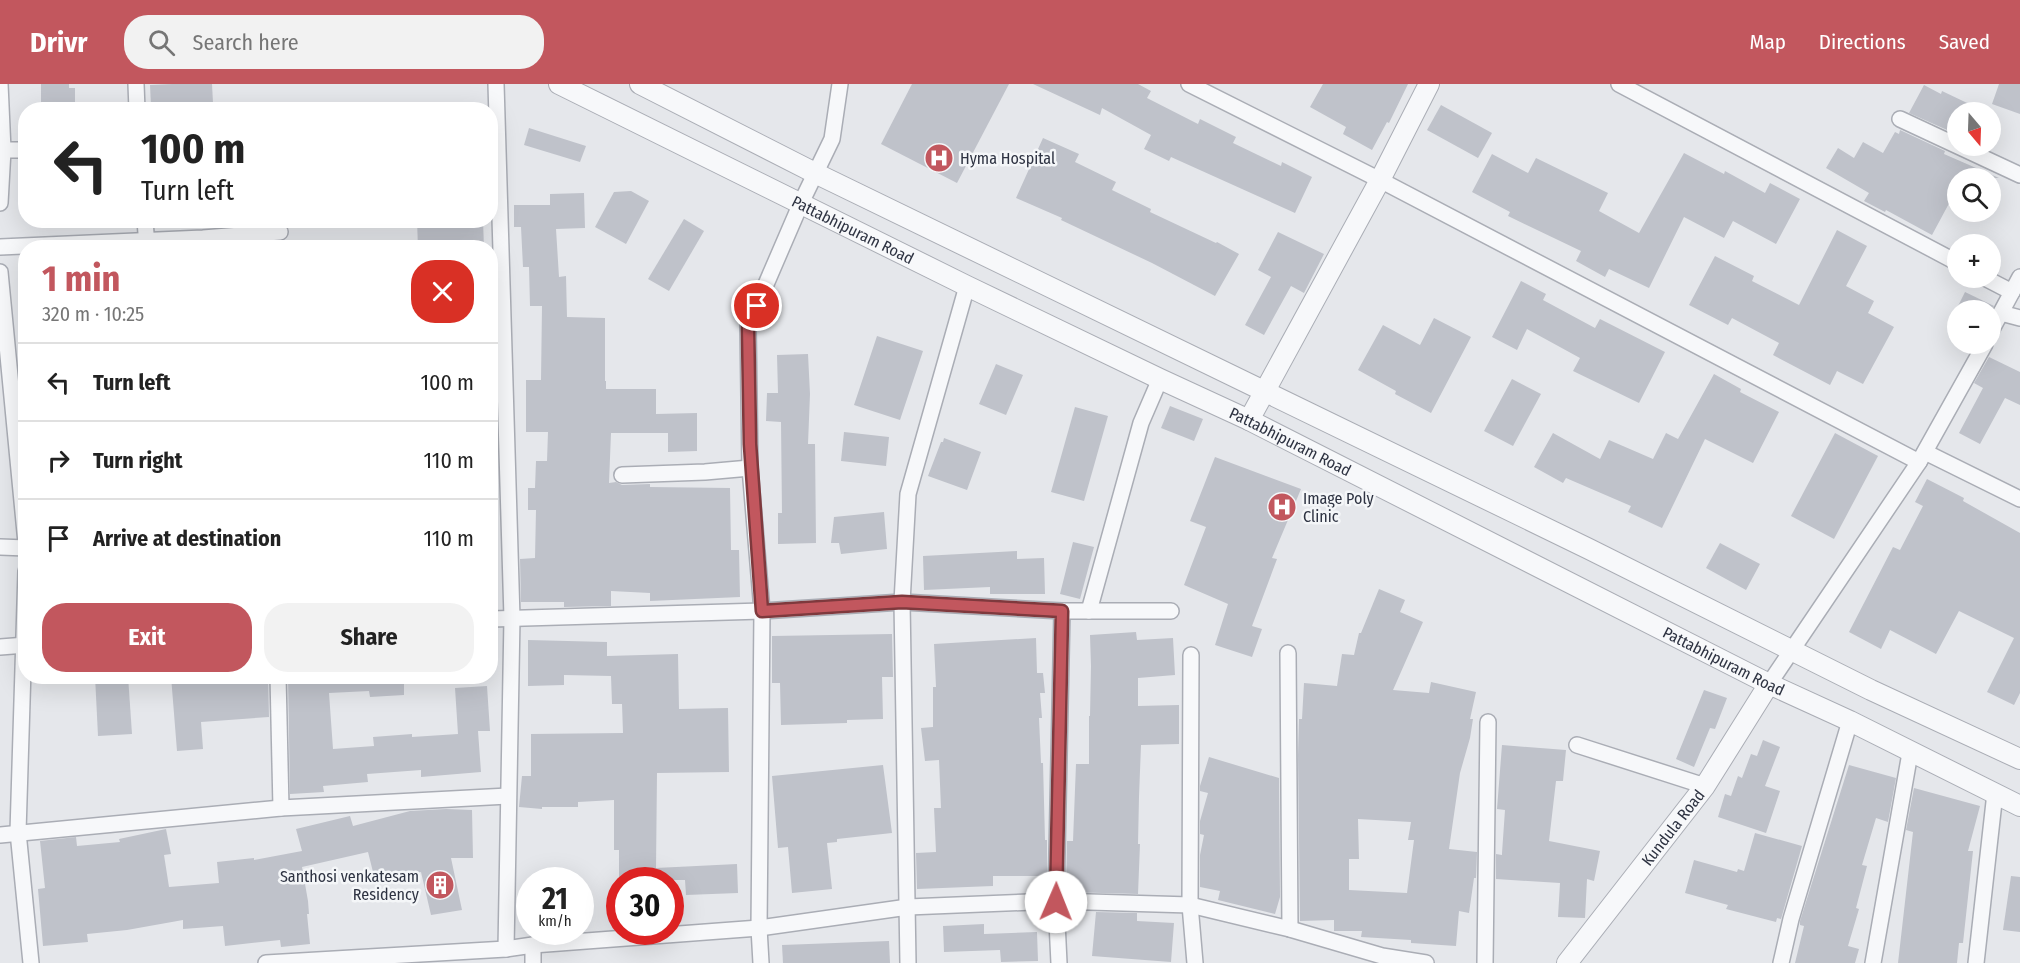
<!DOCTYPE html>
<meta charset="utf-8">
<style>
body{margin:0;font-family:"Fira Sans Condensed",sans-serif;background:#f2f2f2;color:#222;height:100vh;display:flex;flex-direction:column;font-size:22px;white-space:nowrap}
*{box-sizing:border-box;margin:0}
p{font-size:20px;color:#767676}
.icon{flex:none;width:33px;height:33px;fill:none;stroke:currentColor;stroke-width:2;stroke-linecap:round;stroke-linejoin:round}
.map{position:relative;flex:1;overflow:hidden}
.panel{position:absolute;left:18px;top:156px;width:480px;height:444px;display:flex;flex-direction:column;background:#fff;border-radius:24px;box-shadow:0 6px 24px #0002}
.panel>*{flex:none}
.hud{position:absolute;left:18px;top:18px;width:480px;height:126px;border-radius:24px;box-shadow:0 6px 24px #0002;background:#fff;color:#222;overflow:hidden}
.needle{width:39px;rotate:161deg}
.buttons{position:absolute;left:1947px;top:18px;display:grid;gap:12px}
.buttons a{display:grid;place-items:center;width:54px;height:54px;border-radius:50%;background:#fff;box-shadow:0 6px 24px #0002;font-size:30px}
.speed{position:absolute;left:516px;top:783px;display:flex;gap:12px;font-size:30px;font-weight:700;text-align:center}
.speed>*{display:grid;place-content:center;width:78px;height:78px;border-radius:50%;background:#fff;box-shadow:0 6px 24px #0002;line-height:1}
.speed small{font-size:15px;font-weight:400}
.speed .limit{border:9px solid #d22;background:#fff;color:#111}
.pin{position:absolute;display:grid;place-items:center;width:51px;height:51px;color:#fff;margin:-26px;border:3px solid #fff;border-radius:50%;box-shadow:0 2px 6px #0007}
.me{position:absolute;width:66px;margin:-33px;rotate:1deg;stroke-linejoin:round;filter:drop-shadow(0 0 4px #0008)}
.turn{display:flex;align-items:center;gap:21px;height:126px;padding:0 24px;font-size:27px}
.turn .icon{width:78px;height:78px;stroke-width:2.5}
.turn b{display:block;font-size:42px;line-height:51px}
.round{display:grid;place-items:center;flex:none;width:63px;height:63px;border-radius:24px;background:#f2f2f2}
.overview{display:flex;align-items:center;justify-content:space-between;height:102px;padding:0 24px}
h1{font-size:36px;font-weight:700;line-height:45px;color:#c2575e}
.button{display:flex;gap:12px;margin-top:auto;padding:12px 24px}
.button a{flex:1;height:69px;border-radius:24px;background:#c2575e;color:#fff;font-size:24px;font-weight:700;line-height:69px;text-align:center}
.button a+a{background:#f2f2f2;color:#222}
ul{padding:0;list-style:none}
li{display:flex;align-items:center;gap:18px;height:78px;padding:0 24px;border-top:2px solid #e0e0e0}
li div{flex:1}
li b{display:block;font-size:22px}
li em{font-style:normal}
header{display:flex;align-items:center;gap:36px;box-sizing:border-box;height:84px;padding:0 30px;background:#c2575e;color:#fff}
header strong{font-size:28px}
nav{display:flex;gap:33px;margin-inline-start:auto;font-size:21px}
.search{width:420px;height:54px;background:#f2f2f2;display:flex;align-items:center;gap:15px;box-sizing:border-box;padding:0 21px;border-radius:24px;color:#767676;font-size:22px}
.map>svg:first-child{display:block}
.building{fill:#bfc2ca;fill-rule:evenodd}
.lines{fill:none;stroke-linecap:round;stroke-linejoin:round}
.minor-casing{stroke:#aaadb5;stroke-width:18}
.tertiary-casing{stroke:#aaadb5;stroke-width:22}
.minor{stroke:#f7f8fa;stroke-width:15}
.tertiary{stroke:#f7f8fa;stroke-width:20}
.route-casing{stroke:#7e393d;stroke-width:15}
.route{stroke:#c2575e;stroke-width:10}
.labels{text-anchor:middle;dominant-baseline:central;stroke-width:5;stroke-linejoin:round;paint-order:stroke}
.poi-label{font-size:16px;fill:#2e3342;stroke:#f4f6f8;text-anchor:start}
.street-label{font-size:16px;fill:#2e3342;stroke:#f4f6f8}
</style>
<header>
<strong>Drivr</strong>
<div class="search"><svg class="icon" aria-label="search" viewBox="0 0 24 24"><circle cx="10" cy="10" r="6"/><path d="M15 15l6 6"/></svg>Search here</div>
<nav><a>Map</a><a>Directions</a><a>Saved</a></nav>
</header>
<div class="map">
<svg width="2020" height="879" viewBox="0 0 2020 879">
<rect width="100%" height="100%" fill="#e5e7eb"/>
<!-- building -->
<g class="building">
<polygon points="41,0 69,0 69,4 75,4 75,26 41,26"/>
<polygon points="172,0 212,0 213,19 151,22 150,1"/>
<polygon points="912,0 1009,0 957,99 881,60"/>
<polygon points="1033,0 1138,0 1151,7 1147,14 1198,40 1200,35 1236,53 1233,59 1281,82 1282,78 1312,93 1295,129 1171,73 1169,77 1144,65 1151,51 1102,24 1100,31"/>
<polygon points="1323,0 1408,0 1389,39 1387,38 1372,66 1343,50 1346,43 1310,23"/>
<polygon points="1999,0 2020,0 2020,30 1992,20"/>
<polygon points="1924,1 1941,10 1942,7 1986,28 1958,28 1958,43 1954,49 1909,29"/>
<polygon points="1441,21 1492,49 1478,74 1427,46"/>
<polygon points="529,44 586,62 580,78 524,61"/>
<polygon points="1900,46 1945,67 1944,70 1999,94 1958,94 1958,114 1953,112 1932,151 1886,126 1885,128 1864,117 1869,109 1826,84 1838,64 1854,74 1863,58 1883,69 1895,48 1899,50"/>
<polygon points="1043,54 1079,70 1075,78 1116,98 1112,106 1151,125 1150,128 1216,159 1217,158 1239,170 1215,212 1152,179 1061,136 1062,134 1016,114"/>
<polygon points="1684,69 1724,90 1725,87 1765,109 1770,99 1800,115 1776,160 1733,137 1724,154 1684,133 1649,204 1609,185 1605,193 1576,177 1581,167 1508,132 1510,128 1472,108 1492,70 1528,89 1536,74 1608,109 1599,127 1639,149"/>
<polygon points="631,107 649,117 626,160 595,143 614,108"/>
<polygon points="584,109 585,144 556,145 559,193 566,192 567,233 605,234 605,297 606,297 606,305 656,305 656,330 697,329 697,367 668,368 668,349 611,349 609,399 616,398 622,401 650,400 650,403 730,404 731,466 739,466 740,513 650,517 650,509 611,507 611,522 564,523 564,518 521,518 520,475 535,474 536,426 528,426 528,404 535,404 536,377 547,377 548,348 526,348 526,296 541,296 542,222 530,222 529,183 523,183 521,143 514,143 514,121 550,121 550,110"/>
<polygon points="684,135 704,147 669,207 648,195"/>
<polygon points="417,136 483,136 484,164 418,164"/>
<polygon points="1837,146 1867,162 1846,202 1874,217 1868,229 1894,243 1863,300 1837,287 1830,301 1773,271 1779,259 1732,234 1728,241 1689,221 1715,172 1754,192 1752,197 1799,221"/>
<polygon points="1278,148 1324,170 1304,209 1291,202 1264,251 1245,241 1271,193 1258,186"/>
<polygon points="1521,197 1546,210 1543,216 1595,244 1600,235 1665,268 1639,319 1573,287 1580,274 1527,245 1517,266 1492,253"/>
<polygon points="1965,208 1994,222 1991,226 1956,226"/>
<polygon points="1434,234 1471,253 1431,329 1395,310 1396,307 1358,286 1383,241 1420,261"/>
<polygon points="877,252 923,267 900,336 854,321"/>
<polygon points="808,270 810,310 808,360 815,360 816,459 778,460 778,429 782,429 781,338 766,337 767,309 778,309 777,271"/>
<polygon points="1989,273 2020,288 2020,321 2005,314 1980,360 1959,349 1983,304 1974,299"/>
<polygon points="996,280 1023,291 1006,331 979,320"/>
<polygon points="1714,290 1741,305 1740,308 1779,328 1753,379 1705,355 1662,444 1628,428 1631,422 1566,394 1563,399 1534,383 1553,349 1600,375 1609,356 1653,375 1666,349 1678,355"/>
<polygon points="1512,295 1541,310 1513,362 1484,347"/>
<polygon points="1170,322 1203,335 1194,357 1161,344"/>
<polygon points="1075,323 1108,332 1084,417 1051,408"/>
<polygon points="844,348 889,353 886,382 841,377"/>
<polygon points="1835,349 1878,372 1834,455 1791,432"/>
<polygon points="944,354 981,368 967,406 928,392 941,358 943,358"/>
<polygon points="1215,373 1301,405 1272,474 1277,475 1252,542 1262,545 1252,573 1215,561 1228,520 1184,501 1206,443 1190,437"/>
<polygon points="1927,395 1964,414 1963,417 2020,449 2020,609 2014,621 1987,608 2014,554 1959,527 1936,570 1890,546 1881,565 1849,548 1893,463 1900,466 1923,422 1915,418"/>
<polygon points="884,428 887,465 841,470 839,459 831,459 834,433"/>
<polygon points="1073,458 1094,463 1080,515 1060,510"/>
<polygon points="1720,459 1760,480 1746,506 1706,484"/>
<polygon points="1017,467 1017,475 1044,474 1045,510 990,510 990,503 924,506 923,472"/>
<path d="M1379,505L1405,516L1400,528L1423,538L1393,606L1429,609L1431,598L1476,608L1470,635H1473L1470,654L1460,689L1449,765L1477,768L1476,794H1474L1469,829L1459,827L1456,862L1411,859V856L1361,853L1362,847H1334V836L1300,837L1298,671L1299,635H1302L1304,599L1337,602L1342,570L1354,571L1359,549H1361ZM1358,735L1411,738L1408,756H1414L1407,809L1349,806V775H1359Z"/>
<polygon points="1136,548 1137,556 1173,554 1175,591 1138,594 1138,622 1179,621 1179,660 1141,661 1139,713 1138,760 1140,760 1138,810 1066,808 1067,757 1073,757 1076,680 1089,680 1089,632 1090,632 1091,582 1090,551"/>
<polygon points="892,550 893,593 882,593 883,635 847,636 847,639 781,641 780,599 772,599 772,552"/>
<polygon points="1036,554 1037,589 1043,589 1045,609 1040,609 1042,634 1039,634 1041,679 1043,679 1045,756 1047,756 1047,792 993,792 993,802 917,805 916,769 936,768 934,724 941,724 939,676 925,677 921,644 933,643 933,603 936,603 934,560"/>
<polygon points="528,556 607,558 607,572 678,570 679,625 728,624 729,688 657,689 656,784 737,780 738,809 686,811 685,796 619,796 619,766 614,766 614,716 578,718 578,723 542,723 542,725 519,723 522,692 531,692 531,650 623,649 622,620 612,620 611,592 564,591 564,601 528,602"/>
<polygon points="95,592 128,592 132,650 98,652"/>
<polygon points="171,592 268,592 269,633 201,638 203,665 177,667"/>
<polygon points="288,592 404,592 404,611 370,613 369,607 329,609 333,665 374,662 373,653 412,650 412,653 458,650 455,604 487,602 490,647 478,647 481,688 421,693 421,686 367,690 368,698 323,702 324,708 290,710"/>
<polygon points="1704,606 1727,614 1715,645 1710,644 1694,683 1676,675"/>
<polygon points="1763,656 1780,663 1765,702 1780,707 1766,749 1718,733 1725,710 1731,712 1738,692 1742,694 1751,670 1757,672"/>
<polygon points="1502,661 1566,666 1563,697 1556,697 1549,757 1600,767 1594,797 1587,795 1585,834 1558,833 1560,799 1496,795 1496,770 1502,771 1502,769 1505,726 1497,725"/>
<polygon points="1209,673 1279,694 1280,813 1275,830 1218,816 1220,807 1200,803 1200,771 1204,751 1200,750 1200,737 1208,709 1200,707 1200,702"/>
<polygon points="883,681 892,749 837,755 837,758 827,759 832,805 792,809 788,763 778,764 772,692"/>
<polygon points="1849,681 1896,694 1888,738 1876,734 1862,781 1867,782 1856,824 1859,825 1848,862 1859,865 1855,879 1795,879 1804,842 1800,841 1800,837"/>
<polygon points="1914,704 1980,722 1968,767 1973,767 1963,859 1959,859 1957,879 1898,879 1913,748 1906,746"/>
<polygon points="446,725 472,726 473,774 451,774 462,826 431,831 421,788 376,800 368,768 302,783 308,817 309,830 307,830 310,860 281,863 280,856 225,862 223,842 183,845 183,836 127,846 87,850 88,858 43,862 38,805 45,804 40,757 76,753 77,762 120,758 119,755 166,745 171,770 164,771 169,803 219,799 217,778 254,774 254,776 302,767 296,745 350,732 353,742 410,727"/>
<polygon points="1755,749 1802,762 1781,835 1777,834 1776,838 1726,825 1728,821 1685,809 1694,776 1737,788 1738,785 1744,787"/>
<polygon points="2011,792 2020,793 2020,848 2003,846"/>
<polygon points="1096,828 1137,829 1137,837 1174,839 1171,878 1092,872"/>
<polygon points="984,840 984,850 1037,848 1038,877 1001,878 1000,866 944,868 943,842"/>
<polygon points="889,857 890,879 783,879 782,861"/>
</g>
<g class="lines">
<!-- minor casing -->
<g class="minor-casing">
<g id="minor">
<polyline points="136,0 137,26"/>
<polyline points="496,0 512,534 506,865"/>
<polyline points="1189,0 1380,96 1919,378"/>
<polyline points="1619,0 1958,179"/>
<polyline points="1900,35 2020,91"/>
<polyline points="3,66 26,66"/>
<polyline points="0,119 3,66 0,0"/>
<polyline points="145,136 147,163"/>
<polyline points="0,163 203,154 280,148"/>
<polyline points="0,188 26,459"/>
<polyline points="1985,194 2012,208"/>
<polyline points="2001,229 2020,234"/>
<polyline points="1990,249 2020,193"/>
<polyline points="1925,368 2020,415"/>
<polyline points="622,391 705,388 750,384"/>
<polyline points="0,463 26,464"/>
<polyline points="26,487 18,748 31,879"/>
<polyline points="1089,527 1141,339 1160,295"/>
<polyline points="490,535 762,527 902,518 1062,527 1171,527"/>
<polyline points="0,563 26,561"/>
<polyline points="1288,569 1290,845"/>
<polyline points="1191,571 1190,821 1195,879"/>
<polyline points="278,592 281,724"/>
<polyline points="1769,600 1919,378 1985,260"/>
<polyline points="1577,661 1705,702"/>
<polyline points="0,751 281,724 508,712"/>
<polyline points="533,861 533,879"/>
<polyline points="266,879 506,865 533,861 759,844 908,823 1056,817 1190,821 1290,845 1382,872 1426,879"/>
<polyline points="761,879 759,844 762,527 750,384 748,242 801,119 832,55 840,0"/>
<polyline points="908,879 902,518 908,410 967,202"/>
<polyline points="1059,879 1056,817 1062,527"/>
<polyline points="1485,879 1488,638"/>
<polyline points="1781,879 1791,835 1850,637"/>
<polyline points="1873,879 1910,669"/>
<polyline points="1976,879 1995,709"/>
</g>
</g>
<!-- tertiary casing -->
<g class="tertiary-casing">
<g id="tertiary">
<path id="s1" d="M559,0L967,202L1160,295L1249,336L1769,600L1850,637L2020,722"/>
<polyline points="640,0 815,89 1589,465 1871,606 2020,675"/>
<polyline points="1249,336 1380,96 1429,0"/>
<path id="s2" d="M1567,879L1705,702L1769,600"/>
</g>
</g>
<!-- minor -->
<use href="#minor" class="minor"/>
<!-- tertiary -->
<use href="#tertiary" class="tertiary"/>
</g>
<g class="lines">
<!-- route casing -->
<g class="route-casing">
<polyline id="route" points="757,222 748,242 750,360 762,527 902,518 1062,527 1056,818"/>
</g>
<!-- route -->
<use href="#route" class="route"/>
</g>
<!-- icons -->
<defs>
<g id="hospital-disc" transform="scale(1.5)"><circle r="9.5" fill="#c2575e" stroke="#f4f6f8"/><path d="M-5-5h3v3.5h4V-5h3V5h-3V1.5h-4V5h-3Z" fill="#fff"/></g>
<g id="building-disc" transform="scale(1.5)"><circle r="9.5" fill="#c2575e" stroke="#f4f6f8"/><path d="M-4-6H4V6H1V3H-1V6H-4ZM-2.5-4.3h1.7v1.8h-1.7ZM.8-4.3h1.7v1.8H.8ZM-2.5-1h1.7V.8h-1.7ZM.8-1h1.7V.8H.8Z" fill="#fff"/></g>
</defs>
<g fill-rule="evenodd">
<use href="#hospital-disc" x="939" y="74"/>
<use href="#hospital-disc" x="1282" y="423"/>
<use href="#building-disc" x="440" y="801"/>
</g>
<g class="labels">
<!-- poi labels -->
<g class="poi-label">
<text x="960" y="74">Hyma Hospital</text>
<text x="1303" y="414">Image Poly<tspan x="1303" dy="18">Clinic</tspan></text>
<text x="419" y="792" text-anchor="end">Santhosi venkatesam<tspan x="419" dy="18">Residency</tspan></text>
</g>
<!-- street labels -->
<g class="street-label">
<text stroke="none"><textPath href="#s1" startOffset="328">Pattabhipuram Road</textPath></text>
<text stroke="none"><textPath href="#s1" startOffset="814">Pattabhipuram Road</textPath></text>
<text stroke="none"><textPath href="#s1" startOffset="1300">Pattabhipuram Road</textPath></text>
<text stroke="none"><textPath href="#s2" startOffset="172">Kundula Road</textPath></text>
</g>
</g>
</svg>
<div class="buttons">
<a><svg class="needle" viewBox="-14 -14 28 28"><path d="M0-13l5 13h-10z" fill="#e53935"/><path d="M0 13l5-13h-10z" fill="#767676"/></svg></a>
<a><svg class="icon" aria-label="search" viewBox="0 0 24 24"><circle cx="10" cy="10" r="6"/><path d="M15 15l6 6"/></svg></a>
<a>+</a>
<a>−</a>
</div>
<div class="speed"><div>21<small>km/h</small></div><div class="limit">30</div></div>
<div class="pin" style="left:757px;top:222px;background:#d93025"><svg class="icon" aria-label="arrive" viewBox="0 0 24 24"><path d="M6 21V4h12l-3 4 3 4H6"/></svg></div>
<svg class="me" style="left:1056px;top:818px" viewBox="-20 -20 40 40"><circle r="19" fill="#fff"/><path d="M0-13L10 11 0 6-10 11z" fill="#c2575e"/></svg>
<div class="hud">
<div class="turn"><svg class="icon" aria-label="left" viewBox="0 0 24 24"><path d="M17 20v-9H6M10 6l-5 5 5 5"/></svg><div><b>100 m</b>Turn left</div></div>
</div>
<section class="panel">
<div class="overview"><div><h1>1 min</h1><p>320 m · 10:25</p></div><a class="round" style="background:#d93025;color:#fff"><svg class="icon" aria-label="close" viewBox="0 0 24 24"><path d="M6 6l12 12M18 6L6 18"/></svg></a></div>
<ul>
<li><svg class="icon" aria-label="left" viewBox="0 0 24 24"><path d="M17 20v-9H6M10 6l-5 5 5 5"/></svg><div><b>Turn left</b></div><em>100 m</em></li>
<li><svg class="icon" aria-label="right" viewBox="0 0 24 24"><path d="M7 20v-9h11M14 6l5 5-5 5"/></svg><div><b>Turn right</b></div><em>110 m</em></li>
<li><svg class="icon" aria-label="arrive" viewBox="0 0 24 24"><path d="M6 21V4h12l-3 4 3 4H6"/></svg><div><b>Arrive at destination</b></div><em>110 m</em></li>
</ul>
<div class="button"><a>Exit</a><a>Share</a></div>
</section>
</div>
